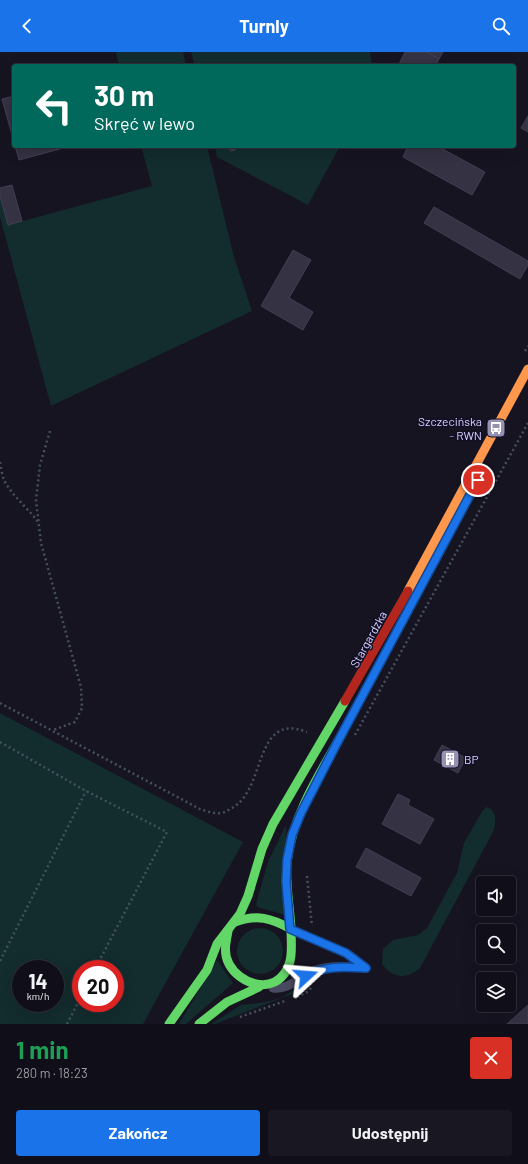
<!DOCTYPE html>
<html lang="pl">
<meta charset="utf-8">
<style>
body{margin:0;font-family:Barlow,sans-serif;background:#191822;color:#f1f3f6;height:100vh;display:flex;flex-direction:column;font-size:15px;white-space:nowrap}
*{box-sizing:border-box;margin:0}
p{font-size:13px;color:#9c9ca2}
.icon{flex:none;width:22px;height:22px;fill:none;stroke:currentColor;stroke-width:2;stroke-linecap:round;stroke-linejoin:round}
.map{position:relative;height:972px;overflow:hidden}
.panel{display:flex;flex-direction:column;background:#100f19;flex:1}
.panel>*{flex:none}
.hud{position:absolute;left:12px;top:12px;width:504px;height:84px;border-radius:4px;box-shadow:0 4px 16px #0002,0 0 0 1px #302f38;background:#00695c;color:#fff;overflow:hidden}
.controls{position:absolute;left:476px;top:824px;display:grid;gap:8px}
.controls a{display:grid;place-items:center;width:40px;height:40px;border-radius:4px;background:#100f19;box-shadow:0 4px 16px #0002,0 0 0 1px #302f38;font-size:20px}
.speed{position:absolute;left:12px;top:908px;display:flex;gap:8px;font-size:20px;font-weight:700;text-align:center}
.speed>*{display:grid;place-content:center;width:52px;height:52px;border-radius:50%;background:#100f19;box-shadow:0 4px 16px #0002,0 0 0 1px #302f38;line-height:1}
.speed small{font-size:10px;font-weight:400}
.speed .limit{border:6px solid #d22;background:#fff;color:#111}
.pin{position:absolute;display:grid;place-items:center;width:34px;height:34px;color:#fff;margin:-17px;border:2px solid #fff;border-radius:50%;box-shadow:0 1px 4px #0007}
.me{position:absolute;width:44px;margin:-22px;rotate:71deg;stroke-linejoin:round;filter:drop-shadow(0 0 3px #0008)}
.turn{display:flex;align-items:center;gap:14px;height:84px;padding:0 16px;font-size:18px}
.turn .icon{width:52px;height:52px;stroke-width:2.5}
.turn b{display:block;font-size:28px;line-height:34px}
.round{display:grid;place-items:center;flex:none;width:42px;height:42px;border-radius:4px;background:#191822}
.overview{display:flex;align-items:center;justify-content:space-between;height:68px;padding:0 16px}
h1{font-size:24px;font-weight:700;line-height:30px;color:#1e9e55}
.primary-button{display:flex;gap:8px;margin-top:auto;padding:8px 16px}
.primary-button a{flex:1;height:46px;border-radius:4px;background:#1a73e8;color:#fff;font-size:16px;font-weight:700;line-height:46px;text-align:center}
.primary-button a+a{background:#191822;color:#f1f3f6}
header{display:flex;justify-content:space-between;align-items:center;height:52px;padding:0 16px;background:#1a73e8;color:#fff;font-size:18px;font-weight:700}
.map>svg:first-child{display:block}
.green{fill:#132c2d;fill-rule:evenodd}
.building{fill:#343243;stroke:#433f54}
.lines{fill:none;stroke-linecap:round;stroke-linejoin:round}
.path{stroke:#44505f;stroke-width:2.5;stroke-dasharray:2 3;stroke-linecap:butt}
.lane{stroke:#4a4962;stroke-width:9}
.fast{stroke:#63d668;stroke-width:9}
.slow{stroke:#ff974d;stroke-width:9}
.jam{stroke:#b3261e;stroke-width:9}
.route-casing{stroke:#114b97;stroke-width:10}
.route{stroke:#1a73e8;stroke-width:7}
.labels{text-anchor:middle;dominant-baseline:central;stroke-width:3;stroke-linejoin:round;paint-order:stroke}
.poi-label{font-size:12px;fill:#d9d4ff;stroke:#130f26;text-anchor:end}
.street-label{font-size:12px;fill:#d9d4ff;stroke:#130f26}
</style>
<header><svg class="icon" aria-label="back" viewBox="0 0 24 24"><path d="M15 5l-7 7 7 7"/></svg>Turnly<svg class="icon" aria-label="search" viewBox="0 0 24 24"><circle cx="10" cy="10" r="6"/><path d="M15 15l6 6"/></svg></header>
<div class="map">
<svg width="528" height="972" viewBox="0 0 528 972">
<rect width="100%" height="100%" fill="#161421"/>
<!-- green -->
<g class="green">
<polygon points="116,0 183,0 186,14 119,14"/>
<polygon points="191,0 370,0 372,14 195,14"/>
<polygon points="141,94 207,94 234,205 252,259 51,354 0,165 0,145 8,173 152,134"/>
<polygon points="215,94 340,94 308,153 217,105"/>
<path d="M0,661L243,790L143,972H0ZM21,917H55V951H21ZM81,917H115V951H81Z"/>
<path d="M487,755C497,759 496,769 494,778L420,916C406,928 392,926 382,912L383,897L393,888L418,883L427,876L457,821L464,791L483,758Z"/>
<polygon points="286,773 285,863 257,855 256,852 268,810"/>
<circle cx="260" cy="899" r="23"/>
<polygon points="217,908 233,931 186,972 179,972"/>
<polygon points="312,926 306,935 300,939 215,972 211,972 241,953 266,950 281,946"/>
</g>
<!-- building -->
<g class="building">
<polygon points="405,0 427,0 439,7 435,14 398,14"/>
<polygon points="427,0 443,0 439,7"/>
<polygon points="14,44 14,90 2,47"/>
<polygon points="528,64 528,80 521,76"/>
<polygon points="15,94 71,94 19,108"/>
<polygon points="226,94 237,94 235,98 231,99"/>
<polygon points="408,94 437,94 485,120 472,143 403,105"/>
<polygon points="12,133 22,169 8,173 0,144 0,136"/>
<polygon points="434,155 528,209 528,213 520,227 424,171"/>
<polygon points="293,198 311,208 289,246 313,260 303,278 261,254"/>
<polygon points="442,693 466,706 458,721 434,708"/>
<polygon points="398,742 410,748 408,753 434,767 420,792 382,772"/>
<polygon points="366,796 421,826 411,844 356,815"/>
<polygon points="528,953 528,972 507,972"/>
</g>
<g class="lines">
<!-- path -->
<g class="path">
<polyline points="525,299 528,294"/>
<polyline points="50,379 40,413 36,448 41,491 81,635 82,656 75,670 53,678"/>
<path d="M0,410C1,416 2,423 4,428C12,444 28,456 38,470"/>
<path d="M0,651L200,757C206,759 214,762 221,761C224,761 228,758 232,756C267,737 253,659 307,680"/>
<polyline points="355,683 528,371"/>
<polyline points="0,690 86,739 167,780 95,917"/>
<polyline points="307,824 312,874"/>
<polyline points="0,909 86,739"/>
<polyline points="297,945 309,939 312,934"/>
<polyline points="240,965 285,949"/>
<polyline points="67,972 81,945"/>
</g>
<!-- lane -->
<g class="lane">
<polyline points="292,878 346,901 366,916"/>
<path d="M273,936C291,938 300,923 316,918C332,913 350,915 366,916"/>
</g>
<!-- fast -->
<g class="fast">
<path d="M291,877C290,855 285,832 287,810C292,766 317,726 338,689"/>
<path d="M228,879C226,890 223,901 229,912C239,931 269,942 284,922C294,909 291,892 291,877C271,866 257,862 235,870"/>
<polyline points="169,972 207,918 217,892 240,862 248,844 262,797 273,772 345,649"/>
<polyline points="199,972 227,950 259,935"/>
</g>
<!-- slow -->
<polyline class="slow" points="408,539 528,317"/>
<!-- jam -->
<polyline class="jam" points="345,649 408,539"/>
</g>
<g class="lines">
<!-- route casing -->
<g class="route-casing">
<path id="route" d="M306,924C325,913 345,915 366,916L346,901L290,877L286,830L287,808L292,783L301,761L336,693L478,428"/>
</g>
<!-- route -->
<use href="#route" class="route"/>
</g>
<!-- icons -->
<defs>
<g id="bus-square" transform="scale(1)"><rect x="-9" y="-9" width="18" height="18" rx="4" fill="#9591b1" stroke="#130f26"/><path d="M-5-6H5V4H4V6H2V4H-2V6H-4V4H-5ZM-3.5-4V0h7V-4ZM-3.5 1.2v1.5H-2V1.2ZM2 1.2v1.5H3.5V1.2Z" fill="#fff"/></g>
<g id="building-square" transform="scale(1)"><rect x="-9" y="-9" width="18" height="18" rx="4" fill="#9591b1" stroke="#130f26"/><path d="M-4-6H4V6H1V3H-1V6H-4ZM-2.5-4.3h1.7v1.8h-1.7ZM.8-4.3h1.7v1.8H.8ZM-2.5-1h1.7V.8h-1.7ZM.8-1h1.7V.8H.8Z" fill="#fff"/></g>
</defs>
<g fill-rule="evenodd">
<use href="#bus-square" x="496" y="376"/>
<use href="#building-square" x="450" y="707"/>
</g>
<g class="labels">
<!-- poi labels -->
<g class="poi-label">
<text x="482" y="369">Szczecińska<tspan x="482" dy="14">- RWN</tspan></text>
<text x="464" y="707" text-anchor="start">BP</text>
</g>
<!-- street labels -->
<g class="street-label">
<text transform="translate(368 587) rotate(-61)">Stargardzka</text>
</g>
</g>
</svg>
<div class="controls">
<a><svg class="icon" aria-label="sound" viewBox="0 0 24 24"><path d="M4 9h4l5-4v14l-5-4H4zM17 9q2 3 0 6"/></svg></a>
<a><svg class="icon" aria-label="search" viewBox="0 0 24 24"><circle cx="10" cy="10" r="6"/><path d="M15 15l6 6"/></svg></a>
<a><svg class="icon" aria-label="layers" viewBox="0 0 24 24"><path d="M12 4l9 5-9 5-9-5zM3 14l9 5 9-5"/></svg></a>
</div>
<div class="speed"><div>14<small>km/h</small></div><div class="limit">20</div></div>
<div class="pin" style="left:478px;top:428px;background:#d93025"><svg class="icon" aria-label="arrive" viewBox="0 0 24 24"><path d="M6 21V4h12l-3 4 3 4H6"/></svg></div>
<svg class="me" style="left:306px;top:924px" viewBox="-20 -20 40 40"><path d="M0-17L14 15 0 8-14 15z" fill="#1a73e8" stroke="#fff" stroke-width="4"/></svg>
<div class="hud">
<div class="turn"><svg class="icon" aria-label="left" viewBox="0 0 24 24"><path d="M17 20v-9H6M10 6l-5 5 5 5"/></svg><div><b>30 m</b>Skręć w lewo</div></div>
</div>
</div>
<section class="panel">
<div class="overview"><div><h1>1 min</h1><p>280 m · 18:23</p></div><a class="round" style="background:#d93025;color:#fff"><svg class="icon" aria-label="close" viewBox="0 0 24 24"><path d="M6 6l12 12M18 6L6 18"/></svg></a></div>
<div class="primary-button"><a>Zakończ</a><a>Udostępnij</a></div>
</section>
